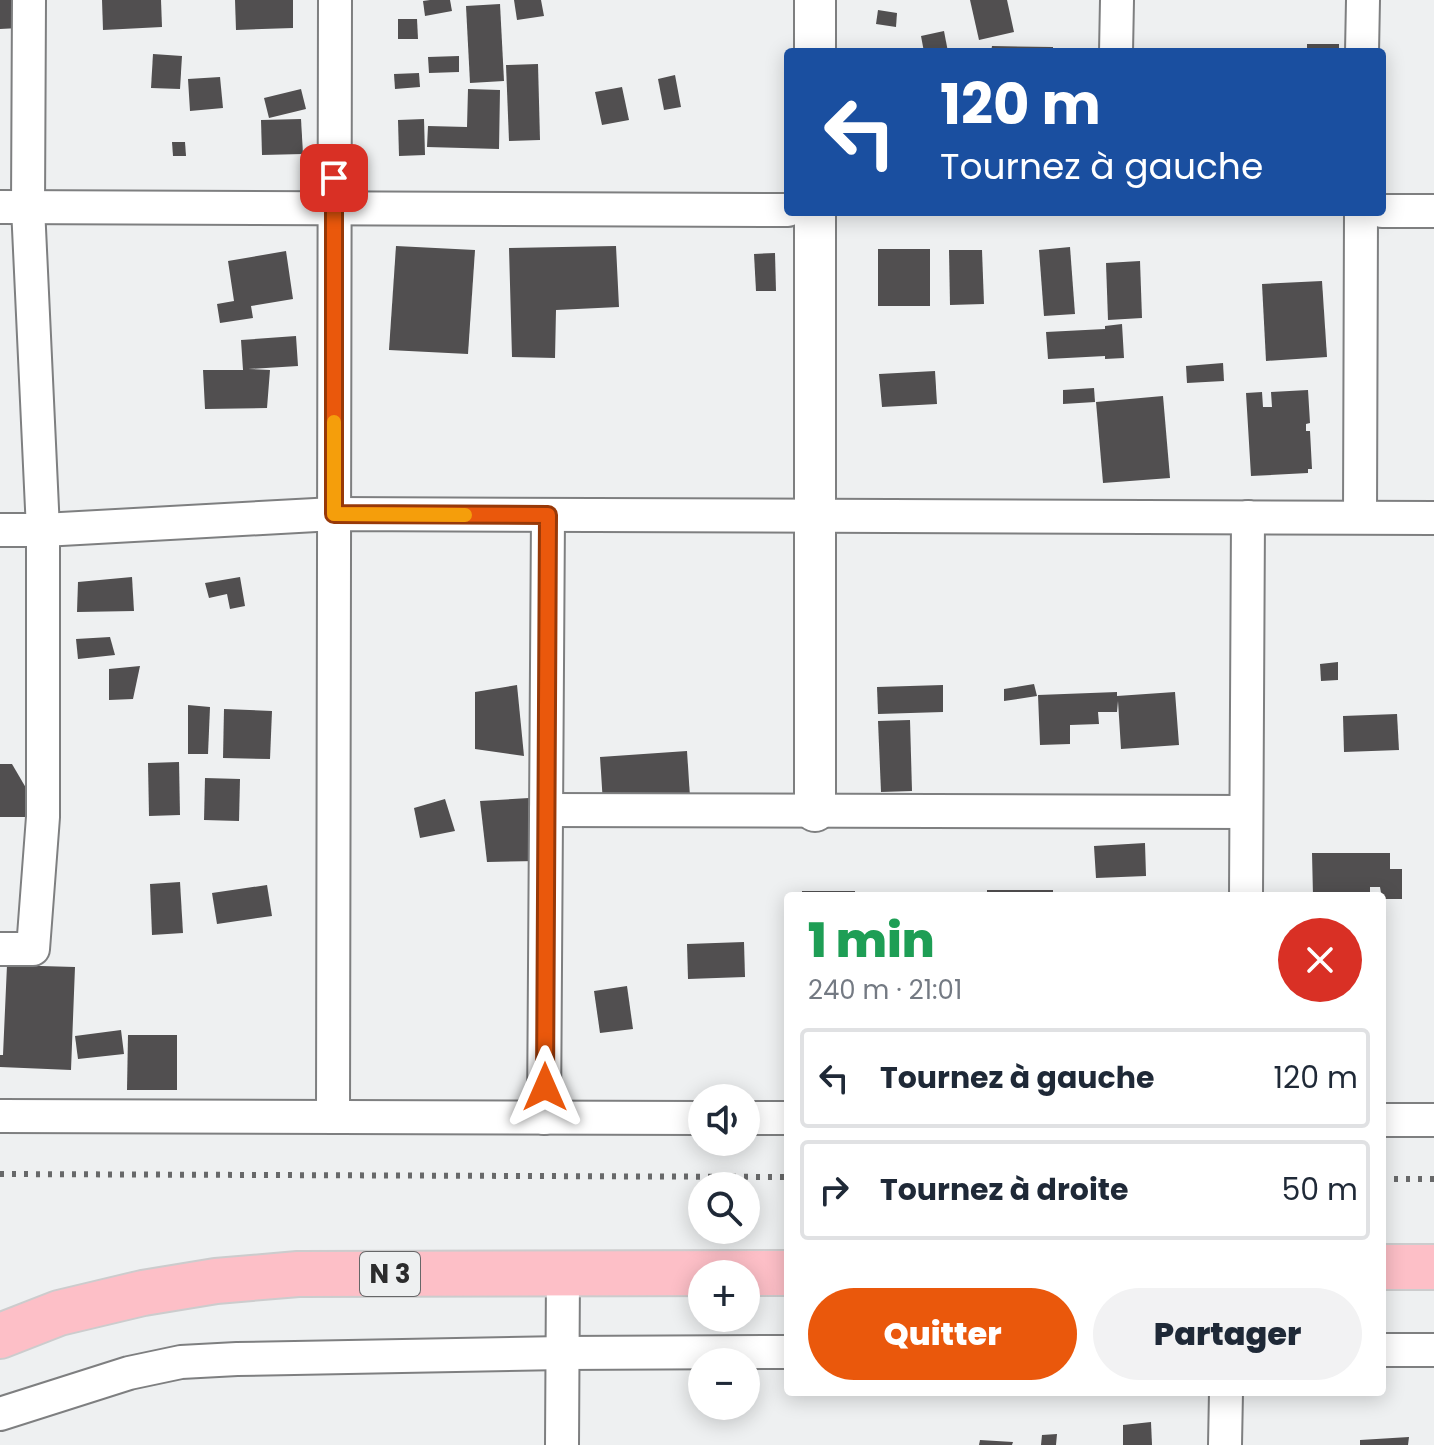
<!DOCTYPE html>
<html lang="fr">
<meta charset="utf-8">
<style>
body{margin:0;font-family:Poppins,sans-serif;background:#f2f2f3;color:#1f2937;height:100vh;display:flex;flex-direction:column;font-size:30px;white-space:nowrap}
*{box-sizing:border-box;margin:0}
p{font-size:26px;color:#747a83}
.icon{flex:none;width:44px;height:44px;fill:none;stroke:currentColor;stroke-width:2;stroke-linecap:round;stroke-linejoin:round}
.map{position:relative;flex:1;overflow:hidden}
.details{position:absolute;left:784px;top:892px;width:602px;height:504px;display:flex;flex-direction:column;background:#fff;border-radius:8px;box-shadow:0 4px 20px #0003}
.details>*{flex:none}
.banner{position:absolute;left:784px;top:48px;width:602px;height:168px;border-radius:8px;box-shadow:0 4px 20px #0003;background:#1a4fa0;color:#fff;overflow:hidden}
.buttons{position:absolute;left:688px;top:1084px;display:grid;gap:16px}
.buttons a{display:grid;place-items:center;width:72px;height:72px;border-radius:50%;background:#fff;box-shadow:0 4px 20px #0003;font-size:40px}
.pin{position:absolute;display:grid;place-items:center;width:68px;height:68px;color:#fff;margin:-34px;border-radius:16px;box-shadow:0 4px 12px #0006}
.me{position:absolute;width:88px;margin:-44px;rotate:0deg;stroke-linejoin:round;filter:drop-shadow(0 0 6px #0008)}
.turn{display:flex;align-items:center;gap:28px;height:168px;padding:0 24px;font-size:36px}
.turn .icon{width:104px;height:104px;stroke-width:2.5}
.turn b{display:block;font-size:56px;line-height:68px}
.round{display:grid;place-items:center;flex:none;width:84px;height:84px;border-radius:42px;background:#f2f2f3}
.overview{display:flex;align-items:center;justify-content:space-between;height:136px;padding:0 24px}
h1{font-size:48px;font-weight:800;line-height:60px;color:#1e9e55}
.primary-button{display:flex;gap:16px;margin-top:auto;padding:16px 24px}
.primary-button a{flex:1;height:92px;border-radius:48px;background:#ea580c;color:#fff;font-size:32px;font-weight:800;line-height:92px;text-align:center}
.primary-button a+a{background:#f2f2f3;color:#1f2937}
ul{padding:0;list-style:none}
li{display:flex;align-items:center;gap:24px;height:100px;margin:0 16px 12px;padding:0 8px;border:4px solid #e0e1e3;border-radius:8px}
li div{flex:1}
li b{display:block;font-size:30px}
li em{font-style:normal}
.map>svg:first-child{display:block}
.building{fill:#514f50}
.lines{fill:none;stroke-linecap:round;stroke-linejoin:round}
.minor-casing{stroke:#7e7f80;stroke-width:36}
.tertiary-casing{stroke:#7e7f80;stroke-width:44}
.primary-casing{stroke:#cccccd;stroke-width:48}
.minor{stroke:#fff;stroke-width:32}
.tertiary{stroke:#fff;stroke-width:40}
.primary{stroke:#fdbfc7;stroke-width:44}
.rail{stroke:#676869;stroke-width:6;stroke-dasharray:4 8;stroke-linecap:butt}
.route-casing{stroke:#983908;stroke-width:20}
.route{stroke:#ea580c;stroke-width:14}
.slow{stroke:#f59e0b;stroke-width:14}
.labels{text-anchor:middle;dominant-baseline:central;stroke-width:8;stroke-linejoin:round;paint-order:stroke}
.shield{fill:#eef0f1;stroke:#666768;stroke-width:2}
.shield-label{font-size:26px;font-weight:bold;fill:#2c2c2d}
</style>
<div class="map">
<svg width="1434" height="1445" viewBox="0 0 1434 1445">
<rect width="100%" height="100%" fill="#eef0f1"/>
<!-- building -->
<g class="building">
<polygon points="0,0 18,0 19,28 0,29"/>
<polygon points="102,0 161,0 162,27 103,30"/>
<polygon points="235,0 293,0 293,28 236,30"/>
<polygon points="430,0 450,0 452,11 425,16 423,1"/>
<polygon points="514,0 541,0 544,16 517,20"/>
<polygon points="970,0 1007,0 1014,32 979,40"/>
<polygon points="500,4 504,81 470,83 466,6"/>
<polygon points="878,10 897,13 896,27 876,24"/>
<polygon points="398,19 417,19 418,39 398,39"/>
<polygon points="944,31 948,52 924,52 921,36"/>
<rect x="1307" y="44" width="32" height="8"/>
<polygon points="992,46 1053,47 1053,52 991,52"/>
<polygon points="153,54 182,56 180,89 151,88"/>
<polygon points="459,56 459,72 429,73 428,57"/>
<polygon points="538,64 540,140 509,141 506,65"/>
<polygon points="419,73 420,87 395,89 394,74"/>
<polygon points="675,75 681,107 664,110 658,79"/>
<polygon points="220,77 223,108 190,111 188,79"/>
<polygon points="622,87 629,120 602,125 595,92"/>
<polygon points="301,89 306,109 269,118 264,98"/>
<polygon points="468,89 500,90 499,149 427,147 428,126 467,127"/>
<polygon points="301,119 303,154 262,155 261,120"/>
<polygon points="424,119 425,155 399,156 398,120"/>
<polygon points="172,142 185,142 186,156 173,156"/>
<polygon points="396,246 475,250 468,354 389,350"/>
<polygon points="616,246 619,307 556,310 555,358 512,357 509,248"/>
<polygon points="1070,247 1075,314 1044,316 1039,250"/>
<rect x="878" y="249" width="52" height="57"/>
<polygon points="949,250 982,250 984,304 950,305"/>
<polygon points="286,251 293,299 251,306 253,318 220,323 217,304 234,301 228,261"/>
<polygon points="775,253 776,291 756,291 754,254"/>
<polygon points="1140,261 1142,318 1108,320 1106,263"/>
<polygon points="1322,281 1327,357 1266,361 1262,284"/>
<polygon points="1122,324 1124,358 1105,359 1105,356 1048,359 1046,332 1105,329 1105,326"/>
<polygon points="296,336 298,366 248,369 270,370 267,408 205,409 203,370 243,370 241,340"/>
<polygon points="1223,363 1224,381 1187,383 1186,366"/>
<polygon points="935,371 937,404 882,407 879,374"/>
<polygon points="1094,388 1095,402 1063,404 1063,390"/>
<polygon points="1308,390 1310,423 1306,424 1306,431 1310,431 1312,469 1308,469 1308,473 1251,476 1246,393 1262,392 1263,407 1272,407 1271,392"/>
<polygon points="1163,396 1170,478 1103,483 1096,402"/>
<polygon points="132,577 134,611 77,612 78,582"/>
<polygon points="240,577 245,606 230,609 227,594 209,598 205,583"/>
<polygon points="110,637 115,655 78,659 76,639"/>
<polygon points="1338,662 1338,680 1321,681 1320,664"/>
<polygon points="140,666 133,699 109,700 109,669"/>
<polygon points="1034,684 1037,696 1004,701 1004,689"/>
<polygon points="517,685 524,756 475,749 475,692"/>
<polygon points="943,685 943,712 878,714 877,687"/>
<polygon points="1117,692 1117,696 1175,692 1179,745 1121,749 1118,701 1117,712 1098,712 1099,724 1070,725 1070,744 1040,745 1038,695"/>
<polygon points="188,705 210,707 208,754 188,754"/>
<polygon points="224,709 272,711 270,759 223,758"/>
<polygon points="1397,714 1399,750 1344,752 1343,716"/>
<polygon points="910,720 912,791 881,792 878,721"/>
<polygon points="687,751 690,797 603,803 600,757"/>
<polygon points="179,762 180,815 149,816 148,763"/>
<polygon points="0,764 12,764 43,817 0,817"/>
<polygon points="205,778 240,779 239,821 204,820"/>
<polygon points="529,798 537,861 487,862 480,801"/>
<polygon points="445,799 455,831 420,838 414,808"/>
<polygon points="1145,843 1146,876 1096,878 1094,846"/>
<polygon points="1312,853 1390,853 1390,869 1402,869 1402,899 1382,899 1380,887 1370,887 1370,896 1313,896"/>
<polygon points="180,882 183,933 152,935 150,884"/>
<polygon points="267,885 272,916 217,924 212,893"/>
<rect x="987" y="890" width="66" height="6"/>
<rect x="802" y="891" width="53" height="5"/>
<polygon points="744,942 745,977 688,979 687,944"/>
<polygon points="7,965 75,967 71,1070 0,1067 0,1055 3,1055"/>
<polygon points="627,986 633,1029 600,1033 594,991"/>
<polygon points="121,1030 124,1054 78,1059 75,1036"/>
<polygon points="128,1035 177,1035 177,1090 127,1090"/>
<polygon points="1151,1422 1152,1445 1123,1445 1123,1425"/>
<polygon points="1057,1434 1056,1445 1041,1445 1042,1435"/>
<polygon points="1409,1437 1408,1445 1360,1445 1360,1440"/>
<polygon points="980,1440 1013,1442 1012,1445 979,1445"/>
</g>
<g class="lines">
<!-- minor casing -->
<g class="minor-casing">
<g id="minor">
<polyline points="1116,52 1117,0"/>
<polyline points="1362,52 1363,0"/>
<polyline points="0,207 788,210"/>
<polyline points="1382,211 1434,211"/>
<polyline points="1360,517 1361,212"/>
<polyline points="0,530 43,530 334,514 1434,518"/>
<polyline points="546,810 1246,812"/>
<polyline points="1246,896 1248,517"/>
<polyline points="0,949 33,949 43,817 43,530 28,207 29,0"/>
<polyline points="0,1116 702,1118"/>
<polyline points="333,1117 335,0"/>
<polyline points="544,1118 548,515"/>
<polyline points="746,1118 788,1118"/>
<polyline points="1382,1120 1434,1120"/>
<polyline points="1382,1350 1434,1350"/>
<polyline points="0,1414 129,1373 181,1362 237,1359 563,1353 788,1352"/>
<polyline points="562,1445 563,1274"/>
<polyline points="1225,1445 1226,1392"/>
</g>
</g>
<!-- tertiary casing -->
<g class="tertiary-casing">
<g id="tertiary">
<polyline points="815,0 815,52"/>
<polyline points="815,212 815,811"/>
</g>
</g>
<!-- primary casing -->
<g class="primary-casing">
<g id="primary">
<polyline points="1382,1267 1434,1267"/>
<polyline points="0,1336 59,1313 143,1293 216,1281 298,1274 788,1273"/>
</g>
</g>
<!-- minor -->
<use href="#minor" class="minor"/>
<!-- tertiary -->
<use href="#tertiary" class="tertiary"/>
<!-- primary -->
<use href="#primary" class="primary"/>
<!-- rail -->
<g class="rail">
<polyline points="0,1174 788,1177"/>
<polyline points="1382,1179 1434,1179"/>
</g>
</g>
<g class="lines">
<!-- route casing -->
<g class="route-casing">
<polyline id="route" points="334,178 334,514 548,515 545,1087"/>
</g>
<!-- route -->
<use href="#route" class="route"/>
<!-- slow -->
<polyline class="slow" points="334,422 334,514 465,515"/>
</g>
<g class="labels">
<!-- shield labels -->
<rect class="shield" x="360" y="1252" width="60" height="44" rx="6"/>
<g class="shield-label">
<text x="390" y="1274">N 3</text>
</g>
</g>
</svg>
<div class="buttons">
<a><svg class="icon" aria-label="sound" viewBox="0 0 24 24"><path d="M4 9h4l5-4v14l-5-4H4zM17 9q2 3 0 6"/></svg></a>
<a><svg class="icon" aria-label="search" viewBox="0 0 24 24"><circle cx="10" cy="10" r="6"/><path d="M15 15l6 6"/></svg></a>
<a>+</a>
<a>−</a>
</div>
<div class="pin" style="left:334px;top:178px;background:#d93025"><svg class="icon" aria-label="arrive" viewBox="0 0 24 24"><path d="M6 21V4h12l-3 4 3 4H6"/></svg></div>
<svg class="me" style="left:545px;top:1087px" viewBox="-20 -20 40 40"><path d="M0-17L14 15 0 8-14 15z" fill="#ea580c" stroke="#fff" stroke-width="4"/></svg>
<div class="banner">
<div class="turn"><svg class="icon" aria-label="left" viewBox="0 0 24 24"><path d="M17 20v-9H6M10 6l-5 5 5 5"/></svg><div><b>120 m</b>Tournez à gauche</div></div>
</div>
<section class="details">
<div class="overview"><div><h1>1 min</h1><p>240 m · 21:01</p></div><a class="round" style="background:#d93025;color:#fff"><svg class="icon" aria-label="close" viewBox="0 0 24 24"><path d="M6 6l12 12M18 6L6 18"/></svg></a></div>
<ul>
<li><svg class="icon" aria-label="left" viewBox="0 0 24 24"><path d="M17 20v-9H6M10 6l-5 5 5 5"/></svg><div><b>Tournez à gauche</b></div><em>120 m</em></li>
<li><svg class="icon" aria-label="right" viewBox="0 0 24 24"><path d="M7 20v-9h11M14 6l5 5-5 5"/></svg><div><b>Tournez à droite</b></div><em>50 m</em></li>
</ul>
<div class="primary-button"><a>Quitter</a><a>Partager</a></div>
</section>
</div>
